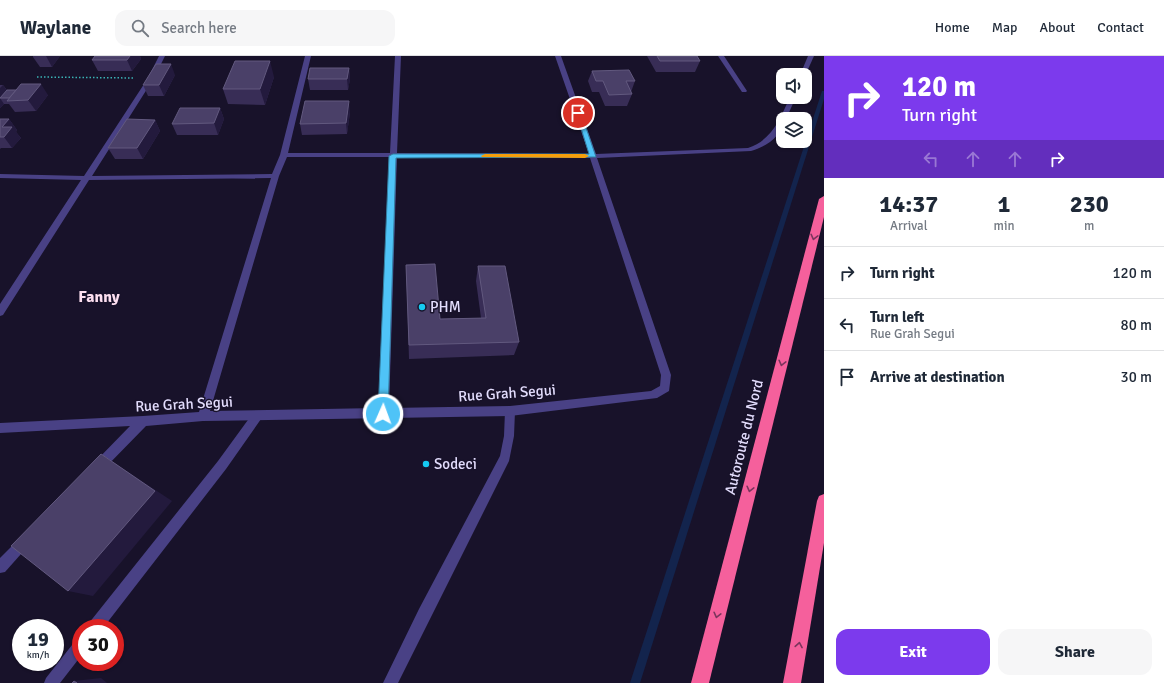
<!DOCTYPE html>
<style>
body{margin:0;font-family:Signika,sans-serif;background:#f6f6f7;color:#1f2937;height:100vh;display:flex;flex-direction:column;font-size:15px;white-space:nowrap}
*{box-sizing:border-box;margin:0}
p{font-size:13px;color:#747a83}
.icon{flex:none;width:22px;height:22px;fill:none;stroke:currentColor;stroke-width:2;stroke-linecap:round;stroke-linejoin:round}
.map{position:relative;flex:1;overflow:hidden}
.panel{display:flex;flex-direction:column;background:#fff;width:340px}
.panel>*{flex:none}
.hud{background:#7c3aed;color:#fff;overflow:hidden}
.buttons{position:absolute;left:776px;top:12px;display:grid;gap:8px}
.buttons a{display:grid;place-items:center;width:36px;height:36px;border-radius:8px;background:#fff;box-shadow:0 1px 3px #0004;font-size:20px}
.speed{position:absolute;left:12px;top:563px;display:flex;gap:8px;font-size:20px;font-weight:700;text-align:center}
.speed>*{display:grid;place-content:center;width:52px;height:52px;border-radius:50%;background:#fff;box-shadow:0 1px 3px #0004;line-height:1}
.speed small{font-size:10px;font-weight:400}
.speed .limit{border:6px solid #d22;background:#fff;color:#111}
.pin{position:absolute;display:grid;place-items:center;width:34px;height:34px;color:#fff;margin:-17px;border:2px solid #fff;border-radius:50%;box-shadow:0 1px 4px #0007}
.me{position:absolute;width:44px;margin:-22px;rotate:2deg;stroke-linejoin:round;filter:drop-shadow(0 0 3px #0008)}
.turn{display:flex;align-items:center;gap:14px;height:84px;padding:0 12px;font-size:18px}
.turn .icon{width:52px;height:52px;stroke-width:2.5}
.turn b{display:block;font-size:28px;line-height:34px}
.lanes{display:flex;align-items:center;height:38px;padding:0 12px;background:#0003;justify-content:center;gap:20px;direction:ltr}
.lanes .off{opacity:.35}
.eta{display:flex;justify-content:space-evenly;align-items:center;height:68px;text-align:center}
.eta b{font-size:24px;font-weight:700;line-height:28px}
.button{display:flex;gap:8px;margin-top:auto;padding:8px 12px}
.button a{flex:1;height:46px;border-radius:12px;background:#7c3aed;color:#fff;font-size:16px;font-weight:700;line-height:46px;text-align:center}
.button a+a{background:#f6f6f7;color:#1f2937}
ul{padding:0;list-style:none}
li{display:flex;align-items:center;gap:12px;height:52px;padding:0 12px;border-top:1px solid #e0e1e3}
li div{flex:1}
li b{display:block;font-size:15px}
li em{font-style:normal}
header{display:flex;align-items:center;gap:24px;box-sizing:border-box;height:56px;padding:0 20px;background:#fff;border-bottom:1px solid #e0e1e3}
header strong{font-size:19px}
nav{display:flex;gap:22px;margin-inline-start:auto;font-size:14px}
.search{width:280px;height:36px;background:#f6f6f7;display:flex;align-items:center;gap:10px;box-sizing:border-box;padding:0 14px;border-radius:12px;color:#747a83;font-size:15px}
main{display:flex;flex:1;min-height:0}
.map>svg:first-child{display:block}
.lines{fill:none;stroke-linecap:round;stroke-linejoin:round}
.stream{fill:#13244d;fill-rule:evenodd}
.path{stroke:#39b3b5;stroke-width:1.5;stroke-dasharray:1.5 2;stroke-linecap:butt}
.lane{fill:#494185;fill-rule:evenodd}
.street{fill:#494185;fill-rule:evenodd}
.highway{fill:#f5609c;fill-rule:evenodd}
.wall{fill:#382d56}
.shaded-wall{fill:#231a3d}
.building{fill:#4a4068;stroke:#62597f}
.oneway{stroke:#7b355d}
.route{fill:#4fc3f7;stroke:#337fa1}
.slow{fill:#f59e0b}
.poi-dot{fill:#15caf1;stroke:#18122a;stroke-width:1.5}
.labels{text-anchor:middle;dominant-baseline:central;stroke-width:3;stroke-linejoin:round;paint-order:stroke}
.poi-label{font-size:15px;fill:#e3ddfd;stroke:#18122a;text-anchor:start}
.street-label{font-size:15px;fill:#e3ddfd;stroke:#18122a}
.neighbourhood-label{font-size:16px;font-weight:bold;fill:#fddff0;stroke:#18122a}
</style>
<header>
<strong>Waylane</strong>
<div class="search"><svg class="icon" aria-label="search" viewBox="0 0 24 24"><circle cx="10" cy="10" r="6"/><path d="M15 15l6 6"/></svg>Search here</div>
<nav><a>Home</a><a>Map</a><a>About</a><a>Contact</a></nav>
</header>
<main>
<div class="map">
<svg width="824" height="627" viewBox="0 0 824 627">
<rect width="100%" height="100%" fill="#18122a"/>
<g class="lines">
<!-- stream -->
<polygon class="stream" points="822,35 824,35 824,43 640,627 630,627"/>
<!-- path -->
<polyline class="path" points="37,21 134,22"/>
<!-- lane -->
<g class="lane">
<polygon points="510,350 514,352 515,355 514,380 509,405 398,627 383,627 419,553 500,400 504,380 505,355 506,352"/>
<polygon points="257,355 261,357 262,360 261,363 226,413 103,572 87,572 89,567 218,405 253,357"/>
<polygon points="81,582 81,600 60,627 44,627 46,622 76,584"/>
</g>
<!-- street -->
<g class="street">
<path d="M159,0H165L154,22L92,120L272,118L280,99L305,0H311L288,97H390L395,0H401L397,97L589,98L555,0H561L596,98L748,92C772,84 780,63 790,41H796L786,63H783C783,80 766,91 751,95L597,102L671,319L669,335L657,342L510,360L203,365L146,370L102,415L98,416L94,415L92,411L94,407L130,370L0,377V367L143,360L199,356L271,122L89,124L3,259L0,260V248L81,124L0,122V118L84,120L148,22ZM287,101H390L378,352L210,355L279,120ZM397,101L590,102L661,319L660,330L651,335L510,350L389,352Z"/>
<polygon points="718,0 724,0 747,35 746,36 742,36"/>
<polygon points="808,0 814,0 805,20 800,19"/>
<polygon points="25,479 29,481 31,485 29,489 5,516 0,517 0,502 21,481"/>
</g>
<!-- highway -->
<g class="highway">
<polygon points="824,140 824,161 709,627 691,627 819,143"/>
<polygon points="824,438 824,487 801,627 783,627 817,445 819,440"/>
</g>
</g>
<!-- wall -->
<g class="wall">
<polygon points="33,0 60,0 52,11 40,11 33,1"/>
<polygon points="95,0 140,0 141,3 132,15 98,15 92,4"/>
<polygon points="647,0 697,0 700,5 695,16 656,16"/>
<polygon points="349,12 350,23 348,34 310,34 308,23"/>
<polygon points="592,15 635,25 631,36 630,36 632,38 627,50 605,50 599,36 592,36 588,25"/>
<polygon points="175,19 164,40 148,40 143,29"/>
<polygon points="274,21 265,49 228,48 223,33"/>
<polygon points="0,29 3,29 7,34 48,39 36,55 15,56 9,48 4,48 0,52"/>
<polygon points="220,52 224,63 218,79 177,79 172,68"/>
<polygon points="350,56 347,78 302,79 300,68"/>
<polygon points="0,63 9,63 17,74 16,76 21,82 12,92 1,92 0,93"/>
<polygon points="155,64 160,75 143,103 115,103 108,92"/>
<polygon points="406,209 440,263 481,262 476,225 478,210 519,286 514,299 409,303"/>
</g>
<!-- shaded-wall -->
<g class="shaded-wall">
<polygon points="46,0 60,0 52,11"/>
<polygon points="130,0 140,0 141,3 132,15 127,4"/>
<polygon points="270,5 274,21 265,49 260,33"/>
<polygon points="171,8 175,19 164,40 159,29"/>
<polygon points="349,12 350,23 348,34 347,23"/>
<polygon points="41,28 48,39 36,55 28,44"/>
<polygon points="3,29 11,40 0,42 0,32"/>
<polygon points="0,42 4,48 0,52"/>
<polygon points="349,45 350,56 347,78 346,67"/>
<polygon points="220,52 224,63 218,79 214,67"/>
<polygon points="9,63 17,74 16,76 21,82 12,92 4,81 2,71"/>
<polygon points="155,64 160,75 143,103 137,92"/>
<polygon points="101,398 172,445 93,540 68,535"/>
<polygon points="101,622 107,627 77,627 74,625"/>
</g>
<!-- building -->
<g class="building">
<polygon points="95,0 130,0 127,4 92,4"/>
<polygon points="657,0 697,0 700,5 660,5"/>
<polygon points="235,5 270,5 260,33 223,33"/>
<polygon points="156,8 171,8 159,29 143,29"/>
<polygon points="310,12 349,12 347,23 308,23"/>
<polygon points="629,14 635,25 626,25 632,38 609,39 603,25 596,25 592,15"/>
<polygon points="21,28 41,28 28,44 7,45"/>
<polygon points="7,34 16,34 9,42 0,42"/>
<polygon points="305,45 349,45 346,67 300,68"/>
<polygon points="180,52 220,52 214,67 172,68"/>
<polygon points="0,63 9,63 2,71 12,71 4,81 0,81"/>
<polygon points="127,63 155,64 137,92 108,92"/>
<polygon points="435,208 440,263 486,262 478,210 505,210 519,286 409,289 406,209"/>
<polygon points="101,398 155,435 68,535 11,490"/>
<polygon points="74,625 77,627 72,627"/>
</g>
<!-- one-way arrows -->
<defs><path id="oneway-chevron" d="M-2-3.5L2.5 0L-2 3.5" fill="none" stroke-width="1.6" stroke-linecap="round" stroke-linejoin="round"/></defs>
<g class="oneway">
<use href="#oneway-chevron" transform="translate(814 181) rotate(104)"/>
<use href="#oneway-chevron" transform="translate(782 307) rotate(104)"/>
<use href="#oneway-chevron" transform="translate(750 433) rotate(104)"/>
<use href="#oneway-chevron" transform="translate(717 559) rotate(104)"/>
<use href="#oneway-chevron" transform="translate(799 589) rotate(-80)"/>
</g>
<!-- route -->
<polygon class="route" points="576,56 581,57 596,101 396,102 388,358 387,361 380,361 378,358 389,100 393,98 589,98"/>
<!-- slow -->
<polygon class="slow" points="485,98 585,98 589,100 585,102 482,101 481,100"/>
<!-- markers -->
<g class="poi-dot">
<circle cx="422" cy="251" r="4"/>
<circle cx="426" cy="408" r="4"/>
</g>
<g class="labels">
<!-- poi labels -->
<g class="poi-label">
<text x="430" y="251">PHM</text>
<text x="434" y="408">Sodeci</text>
</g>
<!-- street labels -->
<g class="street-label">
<text transform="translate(507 337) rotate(-4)">Rue Grah Segui</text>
<text transform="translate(184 348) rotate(-3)">Rue Grah Segui</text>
<text transform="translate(744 381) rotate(-76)">Autoroute du Nord</text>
</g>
<!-- neighbourhood labels -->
<g class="neighbourhood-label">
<text x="99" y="241">Fanny</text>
</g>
</g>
</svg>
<div class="buttons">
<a><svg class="icon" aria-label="sound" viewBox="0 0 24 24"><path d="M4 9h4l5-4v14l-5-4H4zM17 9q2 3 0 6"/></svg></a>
<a><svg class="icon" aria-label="layers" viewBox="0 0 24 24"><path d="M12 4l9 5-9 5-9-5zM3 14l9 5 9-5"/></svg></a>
</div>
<div class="speed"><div>19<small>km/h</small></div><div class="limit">30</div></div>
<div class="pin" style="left:578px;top:57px;background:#d93025"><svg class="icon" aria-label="arrive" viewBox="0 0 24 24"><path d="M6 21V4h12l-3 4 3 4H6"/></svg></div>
<svg class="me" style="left:383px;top:358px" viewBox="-20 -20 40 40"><circle r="17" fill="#4fc3f7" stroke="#fff" stroke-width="3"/><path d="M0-11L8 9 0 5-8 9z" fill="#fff"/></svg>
</div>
<section class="panel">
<div class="hud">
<div class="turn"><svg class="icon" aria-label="right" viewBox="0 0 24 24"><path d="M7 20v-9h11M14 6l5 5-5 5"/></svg><div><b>120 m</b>Turn right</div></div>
<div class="lanes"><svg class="icon off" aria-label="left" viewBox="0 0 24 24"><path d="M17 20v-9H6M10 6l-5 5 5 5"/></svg><svg class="icon off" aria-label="ahead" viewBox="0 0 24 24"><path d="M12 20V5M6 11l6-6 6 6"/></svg><svg class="icon off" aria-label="ahead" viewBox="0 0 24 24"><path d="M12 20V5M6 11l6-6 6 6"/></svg><svg class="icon" aria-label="right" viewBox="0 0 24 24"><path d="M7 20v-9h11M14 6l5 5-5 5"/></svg></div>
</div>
<div class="eta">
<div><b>14:37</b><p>Arrival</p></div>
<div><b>1</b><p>min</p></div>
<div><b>230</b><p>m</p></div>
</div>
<ul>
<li><svg class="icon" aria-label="right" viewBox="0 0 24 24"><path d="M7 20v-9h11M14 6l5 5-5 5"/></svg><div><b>Turn right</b></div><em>120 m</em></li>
<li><svg class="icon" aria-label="left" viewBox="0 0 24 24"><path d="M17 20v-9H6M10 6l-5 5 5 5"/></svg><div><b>Turn left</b><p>Rue Grah Segui</p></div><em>80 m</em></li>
<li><svg class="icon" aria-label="arrive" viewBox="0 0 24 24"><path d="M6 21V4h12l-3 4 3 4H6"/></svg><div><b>Arrive at destination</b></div><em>30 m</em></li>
</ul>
<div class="button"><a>Exit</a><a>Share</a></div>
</section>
</main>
